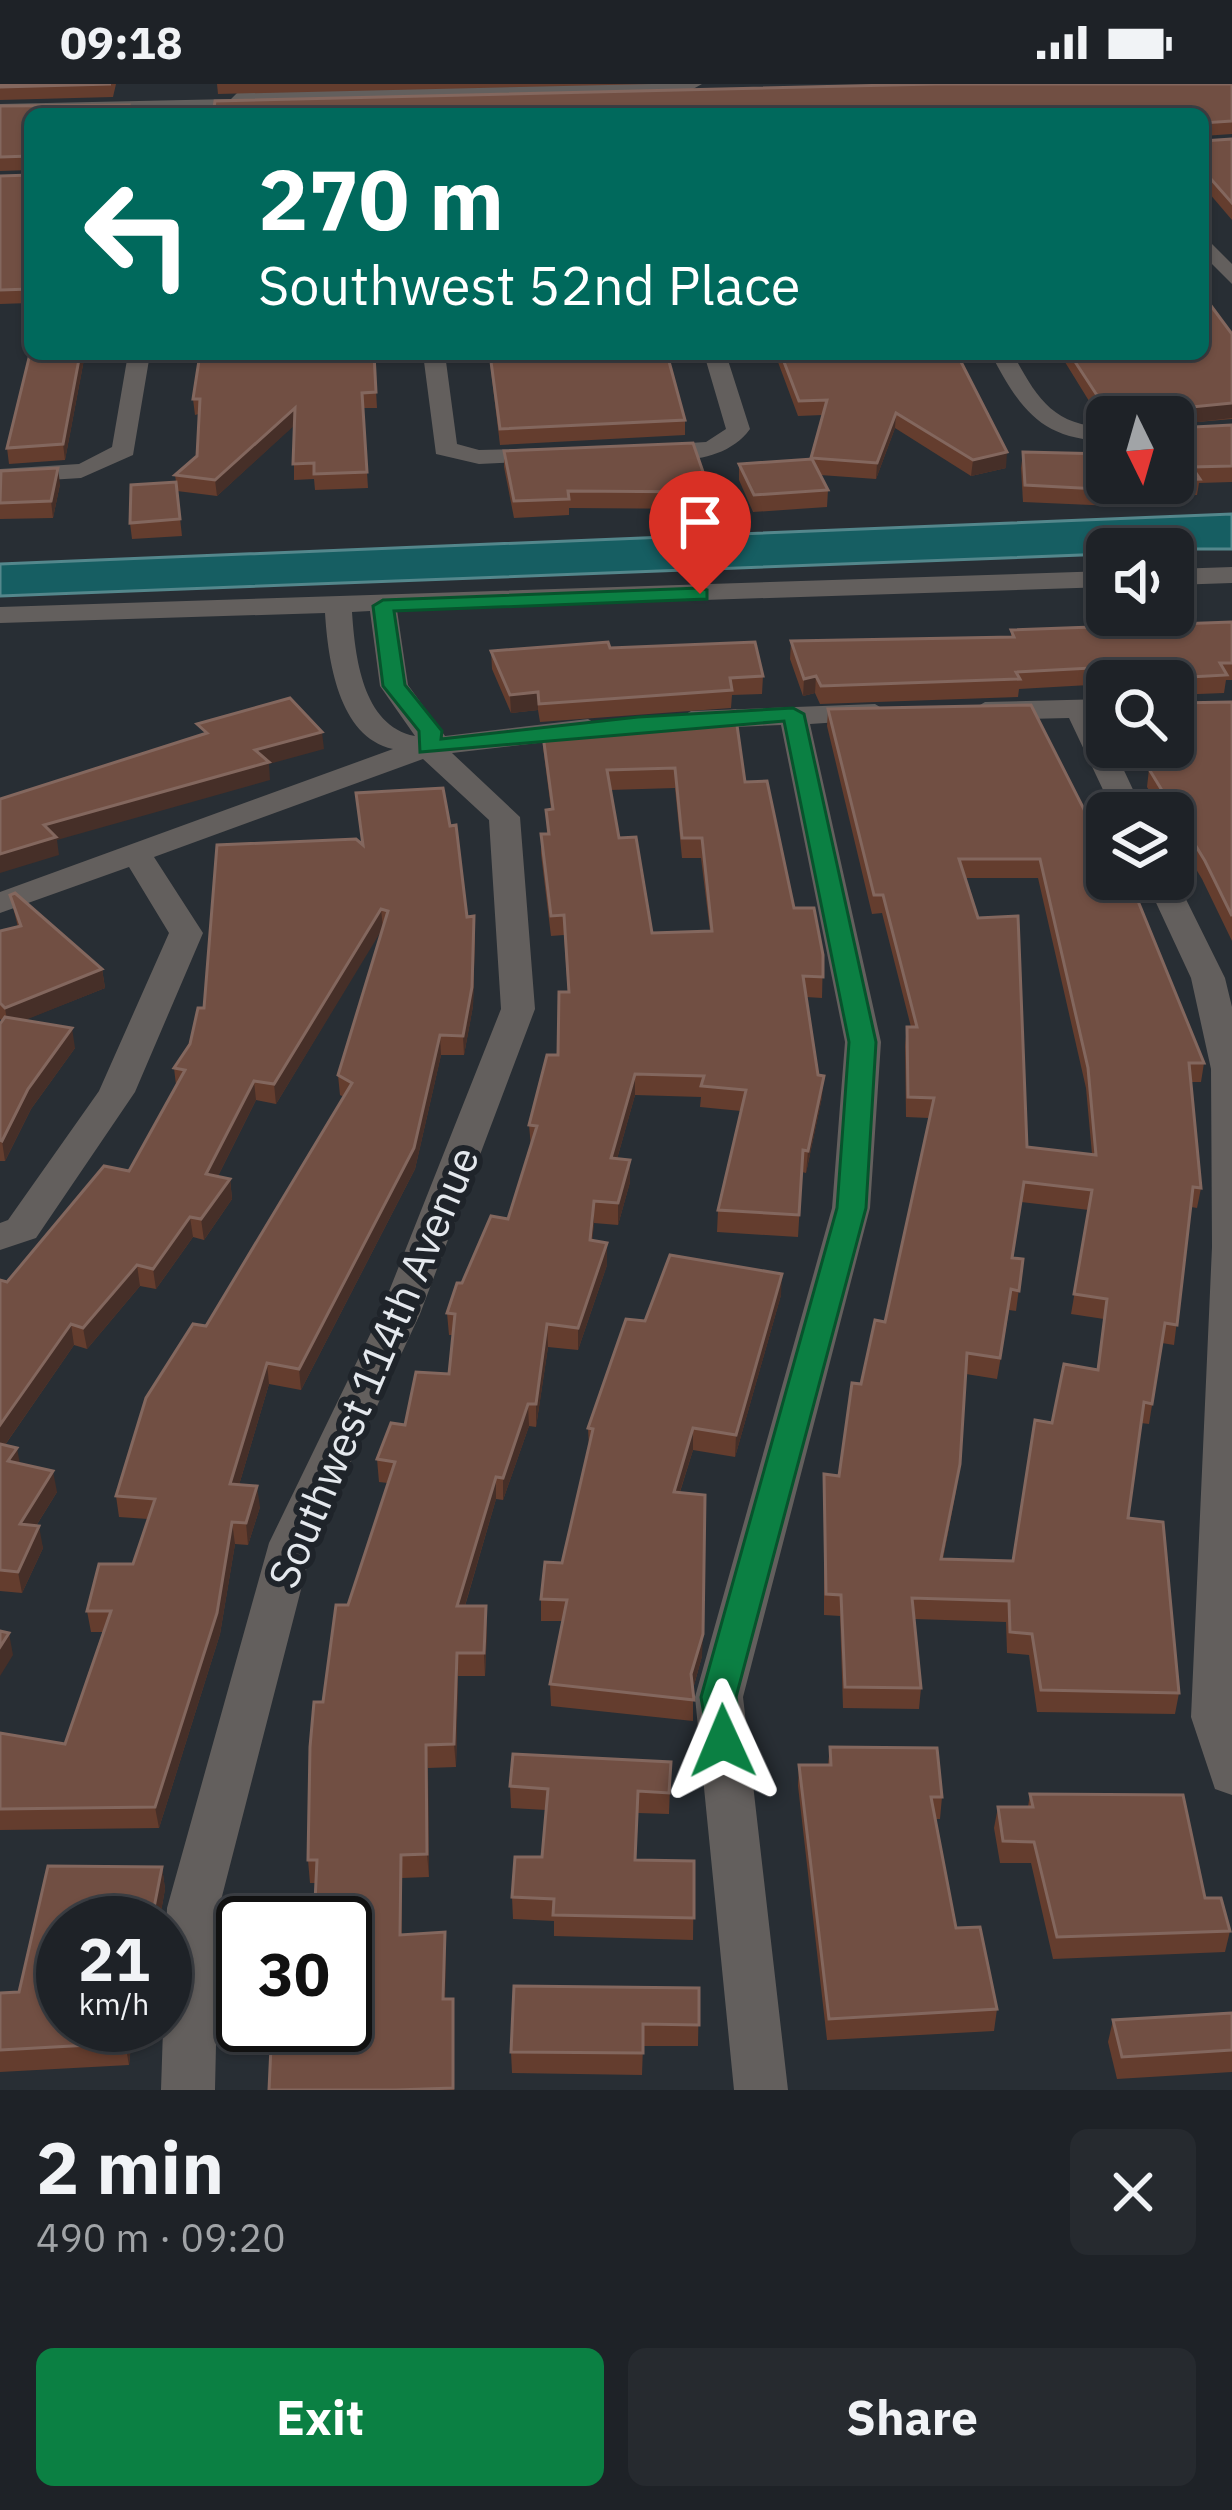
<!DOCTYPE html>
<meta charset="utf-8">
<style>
body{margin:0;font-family:"IBM Plex Sans",sans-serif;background:#262a2f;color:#f1f3f6;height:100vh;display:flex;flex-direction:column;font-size:45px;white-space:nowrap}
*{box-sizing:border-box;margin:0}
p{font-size:39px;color:#a1a4a7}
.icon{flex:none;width:66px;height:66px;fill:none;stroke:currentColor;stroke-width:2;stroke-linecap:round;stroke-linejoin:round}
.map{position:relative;height:2006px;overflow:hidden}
.sheet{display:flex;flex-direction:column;background:#1e2227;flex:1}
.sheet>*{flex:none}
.guide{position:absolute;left:24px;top:24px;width:1185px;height:252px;border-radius:18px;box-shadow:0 3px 9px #0004,0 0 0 3px #3c3f44;background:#00695c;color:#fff;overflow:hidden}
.needle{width:78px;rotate:175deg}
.buttons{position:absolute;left:1086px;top:312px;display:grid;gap:24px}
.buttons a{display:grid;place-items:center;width:108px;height:108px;border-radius:18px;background:#1e2227;box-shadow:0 3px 9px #0004,0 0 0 3px #3c3f44;font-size:60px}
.speed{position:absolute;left:36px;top:1812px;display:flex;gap:24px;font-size:60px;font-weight:700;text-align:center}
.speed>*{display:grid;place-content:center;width:156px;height:156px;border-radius:50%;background:#1e2227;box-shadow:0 3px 9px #0004,0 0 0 3px #3c3f44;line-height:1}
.speed small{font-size:30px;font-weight:400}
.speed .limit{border:6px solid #111;border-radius:18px;background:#fff;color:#111}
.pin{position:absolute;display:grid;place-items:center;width:102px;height:102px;color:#fff;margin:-123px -51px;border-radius:50% 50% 50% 0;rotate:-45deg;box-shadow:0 0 12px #0007}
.pin .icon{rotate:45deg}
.me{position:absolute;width:132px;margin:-66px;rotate:359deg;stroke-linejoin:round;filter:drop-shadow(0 0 9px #0008)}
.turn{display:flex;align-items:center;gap:42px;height:252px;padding:0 36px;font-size:54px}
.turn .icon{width:156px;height:156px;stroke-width:2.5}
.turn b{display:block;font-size:84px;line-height:102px}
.round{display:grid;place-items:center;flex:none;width:126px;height:126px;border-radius:18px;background:#262a2f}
.summary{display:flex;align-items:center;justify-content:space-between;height:204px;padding:0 36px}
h1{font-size:72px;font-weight:700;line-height:90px}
.action{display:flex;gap:24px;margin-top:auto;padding:24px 36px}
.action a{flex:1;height:138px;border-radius:18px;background:#0b8043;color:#fff;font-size:48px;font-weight:700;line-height:138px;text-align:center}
.action a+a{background:#262a2f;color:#f1f3f6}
.status{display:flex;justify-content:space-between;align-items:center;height:84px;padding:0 60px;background:#1e2227;direction:ltr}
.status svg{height:33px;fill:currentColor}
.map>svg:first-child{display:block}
.water{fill:#165e62;stroke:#54878c;stroke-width:3}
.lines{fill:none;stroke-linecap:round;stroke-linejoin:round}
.minor{fill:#635f5d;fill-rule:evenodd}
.wall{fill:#643d2e;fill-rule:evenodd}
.shaded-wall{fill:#462f28}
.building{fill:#714f43;stroke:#83675e;stroke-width:3;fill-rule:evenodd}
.route{fill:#0b8043;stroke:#07532c;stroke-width:3}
.labels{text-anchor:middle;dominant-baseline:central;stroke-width:12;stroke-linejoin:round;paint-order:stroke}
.street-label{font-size:42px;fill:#e4e8ed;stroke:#1f242a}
</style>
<div class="status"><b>09:18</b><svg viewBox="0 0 49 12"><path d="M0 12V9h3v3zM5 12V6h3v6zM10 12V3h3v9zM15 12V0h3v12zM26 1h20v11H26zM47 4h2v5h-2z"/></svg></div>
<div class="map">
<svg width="1232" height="2006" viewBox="0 0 1232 2006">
<rect width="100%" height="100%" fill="#282e34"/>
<!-- water -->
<polygon class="water" points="1232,430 1232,465 1107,465 1107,470 0,512 0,480"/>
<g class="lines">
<!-- minor -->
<g class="minor">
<polygon points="509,0 702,0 693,5 267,17 260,25 0,30 0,20 231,15 238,8"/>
<polygon points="1203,151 1232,180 1232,200 1203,171"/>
<polygon points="128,270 150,270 133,371 81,394 0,399 0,385 79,380 112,363"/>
<polygon points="423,270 445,270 457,360 479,366 551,364 560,366 560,376 479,380 436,370"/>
<path d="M704,270H726L750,345C726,378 677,380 639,372V362L706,358L726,345Z"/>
<path d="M991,270H1013C1037,314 1053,342 1107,343V357C1041,356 1020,325 991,270Z"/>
<polygon points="1232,483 1232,499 1173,501 1173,485"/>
<path d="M1107,487V503L397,526L408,601L445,652L588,635L603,644L588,653L452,669L520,733L535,925L420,1230L313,1459L219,1824L215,2006H161L167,1824L269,1459L380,1230L501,925L489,736L423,675L154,773L203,849L135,1008L36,1154L0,1166V1139L8,1136L99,1007L169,849L129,783L0,829V808L393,665C338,653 328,575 325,529L0,539V523ZM370,527L380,602L415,652C362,642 355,571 352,528Z"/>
<polygon points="1107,615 1107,633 1098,633 1107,663 1113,663 1144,729 1114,729 1069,634 985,636 970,627 985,618"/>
<polygon points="875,620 890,629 885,635 810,640 881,958 870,1124 743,1613 788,2006 734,2006 695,1613 832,1124 845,958 781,641 691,645 676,636 691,627"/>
<polygon points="1173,789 1225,894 1232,923 1232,1711 1215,1705 1191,1633 1212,1163 1211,985 1191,894 1145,795 1173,795"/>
</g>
</g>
<!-- wall -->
<g class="wall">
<polygon points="0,0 116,0 113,13 0,16"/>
<polygon points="217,0 652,0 218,10"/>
<polygon points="1232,0 1232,50 1203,52 1203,30"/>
<polygon points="129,21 130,30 30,30 30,86 0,87 0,22"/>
<polygon points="1232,55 1232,136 1203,102 1203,57"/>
<polygon points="30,91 30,219 0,220 0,92"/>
<polygon points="1232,250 1232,335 1174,340 1175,344 1232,341 1232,398 1199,399 1197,411 1142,413 1133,399 1173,399 1173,333 1107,333 1107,339 1102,338 1060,270 1203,270"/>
<polygon points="30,270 85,270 65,376 9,380 7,364"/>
<polygon points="374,270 377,324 363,324 368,404 315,406 314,395 294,396 294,341 217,412 177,407 182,452 132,455 130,439 176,398 175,391 197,372 199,330 195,331 193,315"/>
<polygon points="489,270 667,270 685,336 685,351 500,361"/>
<polygon points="775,270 957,270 1006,384 971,392 895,344 876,395 820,391 828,406 827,423 753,428 739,396 739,380 811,375 823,331 798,332"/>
<polygon points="504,367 710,408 710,425 569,424 569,431 514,434 504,383"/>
<polygon points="1023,368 1116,406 1114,422 1023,418 1021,384"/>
<polygon points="0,391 60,400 53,434 0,435"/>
<polygon points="1232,538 1232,596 1226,596 1224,609 1173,611 1173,597 1107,597 1107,600 1019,605 1018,613 820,620 815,609 803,612 790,575 791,557 1011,553 1011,546"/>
<polygon points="610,564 763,592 762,610 732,611 731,624 540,638 538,626 511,629 492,585 491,567"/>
<polygon points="1173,616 1176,619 1232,618 1232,857 1202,795 1173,747 1173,729 1163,729 1147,703 1149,685 1172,683 1160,663 1173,663"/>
<path d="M1031,621L1204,979L1201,998H1191L1201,1104L1197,1124L1191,1123L1174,1261L1162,1259L1149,1340L1141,1339L1128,1434L1179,1609L1175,1630L1037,1628L1029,1571L1007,1569L1006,1538L914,1535L921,1604L919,1625L843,1624L840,1532L824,1531V1390L839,1392L861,1300L885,1238L929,1034L906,1033L905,962L907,943H911L882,829L872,830L827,642L828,625ZM965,794H1038L1086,1004L1092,1070L1027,1063L978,834ZM1021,1118L1089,1126L1071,1230L1104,1235L1097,1286L1052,1339L1013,1477L943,1475L957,1401L966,1290L997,1295L1009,1226L1016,1227L1023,1175L1013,1174Z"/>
<path d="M542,644L745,698L794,824L823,871L822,914L806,913L822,1013L806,1089L802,1088L798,1153L717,1148L718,1126L741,1027L700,1023L701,1013L635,1011L617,1075L630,1098L618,1141L594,1139L592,1157L607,1159V1181L578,1266L548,1263L536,1343L529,1342L503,1416L496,1415L465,1522H486L487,1545L485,1592H458L456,1683L428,1684L429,1793L402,1794V1851L445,1848V1915L454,1938V2006H269L345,1941L316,1799H310L308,1776L323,1618L348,1521L388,1399L379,1398L377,1375L449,1290L453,1251H449L447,1229L462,1199L508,1135L531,1063L529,1041L558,971L568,908L564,851L551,852L541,770V750H547L546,726L551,725L543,663ZM675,704L682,774H701L710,847L652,849L619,754L610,706Z"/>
<polygon points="356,709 467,833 475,852 473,922 464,971 441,971 415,1085 301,1306 269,1300 239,1401 260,1423 248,1461 235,1460 220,1550 159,1744 0,1746 0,1649 65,1660 103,1548 91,1548 87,1527 133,1480 148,1435 119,1433 116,1412 206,1242 344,1013 340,1011 338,991 382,844 276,1020 256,1016 218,1092 230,1095 232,1115 204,1156 193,1153 156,1205 140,1202 87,1265 74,1261 5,1361 20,1380 57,1408 36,1442 43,1464 22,1509 0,1507 0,1196 7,1198 129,1087 176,1001 174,984 190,960 204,924 362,760"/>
<polygon points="10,811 102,885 105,904 24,936 75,964 31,1025 5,1077 0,1077 0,940 2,937 0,935 0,847 18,843"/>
<polygon points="781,1211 735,1373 693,1366 680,1408 702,1572 693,1605 693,1637 551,1622 550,1600 563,1537 541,1537 541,1515 562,1479 589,1362 588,1344 645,1237"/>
<polygon points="830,1663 942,1713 940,1735 935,1735 956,1844 997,1925 994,1947 827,1956 798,1702 799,1681 828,1681"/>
<polygon points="671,1678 669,1730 638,1729 636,1776 694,1777 693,1856 554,1852 554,1837 513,1835 512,1813 542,1773 546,1726 511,1724 510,1702"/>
<polygon points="1030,1710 1205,1814 1230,1847 1225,1868 1053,1875 1031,1779 1000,1779 994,1744 998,1723 1028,1723"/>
<polygon points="48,1782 162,1783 165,1805 159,1839 63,1839 63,1941 133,1941 129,1981 0,1988 0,1909 19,1908"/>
<polygon points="699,1904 698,1962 643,1962 642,1991 512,1989 511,1968"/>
<polygon points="1232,1929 1232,1988 1117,1995 1108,1958 1113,1936"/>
</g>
<!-- shaded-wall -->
<g class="shaded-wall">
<polygon points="80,270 85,270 65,376 63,360"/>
<polygon points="1232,319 1232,334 1173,341 1171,325"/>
<polygon points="295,324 296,340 217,412 215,396"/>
<polygon points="896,329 895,344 876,395 877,379"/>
<polygon points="1007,368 1006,384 971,392 973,376"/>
<polygon points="58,384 60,400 53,434 51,417"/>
<polygon points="816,592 815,609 803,612 804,595"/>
<polygon points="538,608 538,626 511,629 510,611"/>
<polygon points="322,648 324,665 269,680 270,696 57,756 59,771 0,789 0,770 44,741 255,666"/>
<polygon points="381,825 383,844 276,1020 274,1000"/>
<polygon points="474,832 473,922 464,971 463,952"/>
<polygon points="102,885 105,904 8,943 5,924"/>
<polygon points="72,944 75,964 31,1025 5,1077 2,1057 28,1005"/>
<polygon points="440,951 441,971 415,1085 301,1306 299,1285"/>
<polygon points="635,990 635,1011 611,1096 611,1074"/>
<polygon points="824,992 822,1013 806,1089 808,1067"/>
<polygon points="254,997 256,1016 209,1110 206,1090"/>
<polygon points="630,1076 630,1098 618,1141 618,1119"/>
<polygon points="230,1095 232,1115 204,1156 201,1135"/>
<polygon points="594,1117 594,1139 590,1178 590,1156"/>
<polygon points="190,1133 193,1153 156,1205 153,1185"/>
<polygon points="607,1159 607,1181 578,1266 578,1244"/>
<polygon points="137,1181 140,1202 87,1265 83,1244"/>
<polygon points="782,1190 781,1211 735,1373 736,1351"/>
<polygon points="71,1240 74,1261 0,1368 0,1341"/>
<polygon points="547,1240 548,1263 536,1343 536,1320"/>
<polygon points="267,1279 269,1300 233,1421 230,1400"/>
<polygon points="528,1320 529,1342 503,1416 503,1394"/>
<polygon points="693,1344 693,1366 673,1429 674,1408"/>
<polygon points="17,1364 21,1385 8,1377"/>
<polygon points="960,1380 957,1401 939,1496 941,1475"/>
<polygon points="53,1387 57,1408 24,1461 20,1440"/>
<polygon points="496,1393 496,1415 458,1545 457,1522"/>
<polygon points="257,1402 260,1423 248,1461 246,1439"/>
<polygon points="232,1438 235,1460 220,1550 159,1744 155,1723"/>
<polygon points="39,1442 43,1464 22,1509 18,1488"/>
<polygon points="486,1522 487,1545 485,1592 484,1569"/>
<polygon points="9,1549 13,1571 0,1592 0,1563"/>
<polygon points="703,1550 702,1572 691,1612 691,1590"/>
<polygon points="457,1569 458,1592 456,1683 454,1660"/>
<polygon points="426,1661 428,1684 429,1793 427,1770"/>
<polygon points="401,1771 402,1794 402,1874 400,1851"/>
<polygon points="162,1783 165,1805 159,1839 151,1839"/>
<polygon points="445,1848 446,1871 445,1938 443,1915"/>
<polygon points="453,1915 454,1938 454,2006 453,2004"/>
<polygon points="127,1941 133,1941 129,1981 125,1959"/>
</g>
<!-- building -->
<g class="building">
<polygon points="0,0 111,0 0,3"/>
<polygon points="935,0 1232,0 1232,37 1203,39 1203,30 213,30 215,17"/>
<polygon points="129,21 127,30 30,30 30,72 0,73 0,22"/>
<polygon points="1232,55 1232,119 1203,86 1203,57"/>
<polygon points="30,91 30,205 0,206 0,92"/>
<polygon points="1203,211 1232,250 1232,319 1171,325 1173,333 1113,333 1112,324 1104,322 1070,270 1203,270"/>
<polygon points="30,270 80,270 63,360 7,364"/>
<polygon points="200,270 374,270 376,308 362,309 367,388 314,390 314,379 293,380 295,324 215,396 175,391 197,372 200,315 193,315"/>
<polygon points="490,270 667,270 685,336 500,345"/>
<polygon points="781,270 957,270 1007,368 973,376 896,329 877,379 811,374 827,316 799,317"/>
<polygon points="1173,335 1175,344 1232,341 1232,382 1192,383 1200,395 1173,396"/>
<polygon points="693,359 710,408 568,407 569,415 514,417 504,367"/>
<polygon points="1023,368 1107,370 1107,399 1116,399 1116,406 1025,401"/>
<polygon points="812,375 828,406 754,411 739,380"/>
<polygon points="58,384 51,417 0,419 1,387"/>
<polygon points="176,398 180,435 130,439 131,401"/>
<polygon points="1232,538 1232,579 1220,579 1227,591 1172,594 1172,597 1156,597 1148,581 1016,588 1020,595 821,602 816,592 804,595 791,557 1014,553 1011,546"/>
<polygon points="608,558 610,564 755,558 763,592 730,594 732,606 539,620 538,608 510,611 491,567"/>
<polygon points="290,614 322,648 255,666 269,678 44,741 56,753 0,770 0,715 207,649 197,640"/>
<polygon points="1173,616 1176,619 1232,618 1232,832 1205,777 1149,685 1184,682 1173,663 1173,640 1179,640 1173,629"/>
<path d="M1031,621L1099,755H1107V795H1129L1204,979H1189L1201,1104L1193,1103L1177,1241L1165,1239L1152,1320L1144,1318L1128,1434L1163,1438L1179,1609L1041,1606L1032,1550L1010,1548L1009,1517L912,1514L921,1604L845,1603L841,1511L826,1510L824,1390L839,1392L852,1299L861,1300L875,1236L885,1238L934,1014L908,1013L907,943H917L883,811H874L828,625ZM959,775H1040L1088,984L1096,1071L1027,1063L1018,832L978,834ZM1024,1098L1092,1106L1074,1210L1107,1215L1098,1286L1064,1280L1052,1339L1035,1336L1013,1477L941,1475L960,1380L967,1269L1000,1274L1011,1205L1019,1207L1023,1175L1012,1174Z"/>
<path d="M735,627L745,698L767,697L794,824H814L823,871V893L803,892L818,991L824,992L808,1067L803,1066L799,1131L718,1126L746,1006L701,1002L704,992L635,990L611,1074L630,1076L618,1119L594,1117L590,1156L607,1159L578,1244L547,1240L536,1320H528L503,1394L496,1393L457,1522H486L484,1569H457L454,1660L426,1661L427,1770L401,1771L400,1851L445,1848L443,1915H453V2004L396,2006H269L272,1941H345V1839H314L317,1776H308L310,1663L314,1618H323L336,1521H348L395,1378L377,1375L391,1339L405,1341L416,1288L449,1290L455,1230L447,1229L457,1199H462L491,1132L508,1135L537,1042L529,1041L547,971H558L559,908H569L564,831L551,832L541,750H549L546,726L553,725L542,644ZM675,684L682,754H702L712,847L652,849L636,753L619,754L607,686Z"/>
<polygon points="443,704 450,742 456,741 467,833 474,832 472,903 463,952 440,951 414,1064 299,1285 267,1279 230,1400 257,1402 246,1439 232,1438 217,1529 155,1723 0,1725 0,1649 65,1660 111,1527 87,1527 99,1480 133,1480 155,1415 116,1412 146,1314 193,1240 206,1242 352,999 338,991 388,827 381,825 274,1000 254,997 206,1090 230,1095 201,1135 190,1133 153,1185 137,1181 83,1244 71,1240 0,1341 0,1196 7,1198 104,1082 129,1087 185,986 174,984 190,960 198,924 204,924 217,761 356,755 363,761 356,709"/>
<polygon points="15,809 102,885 5,924 0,919 0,847 21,842 10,811"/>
<polygon points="5,933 72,944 28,1005 2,1057 0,1056 0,940"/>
<polygon points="670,1171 782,1190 736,1351 693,1344 674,1408 705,1411 703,1550 691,1590 694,1616 550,1600 567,1516 541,1515 545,1478 562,1479 593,1345 588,1344 626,1235 645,1237"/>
<polygon points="0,1360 17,1364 8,1377 53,1387 20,1440 39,1442 18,1488 0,1486"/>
<polygon points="0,1547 9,1549 0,1563"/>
<polygon points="830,1663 937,1664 942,1713 931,1713 956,1844 980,1843 997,1925 829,1935 799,1681 831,1681"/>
<polygon points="513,1670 671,1678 669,1709 638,1707 635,1776 694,1777 694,1834 553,1831 554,1815 512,1813 515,1773 542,1773 548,1705 510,1702"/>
<polygon points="1030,1710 1183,1711 1205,1814 1221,1814 1230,1847 1057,1853 1034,1758 1003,1757 998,1723 1033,1723"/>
<polygon points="48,1782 162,1783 151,1839 63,1839 63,1941 127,1941 125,1959 0,1966 0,1909 19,1908"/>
<polygon points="514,1902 699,1904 699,1941 643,1940 643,1969 511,1968"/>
<polygon points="1232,1929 1232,1966 1122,1973 1113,1936"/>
</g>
<!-- route -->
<polygon class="route" points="700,504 707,506 707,515 394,527 405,601 442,647 441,655 638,633 793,624 804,630 876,958 866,1124 736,1613 742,1657 736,1667 723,1672 710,1667 701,1613 837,1124 849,958 784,637 420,668 419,647 383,602 373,522 383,516"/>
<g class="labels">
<!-- street labels -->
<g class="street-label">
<text transform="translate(373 1283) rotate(-67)">Southwest 114th Avenue</text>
</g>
</g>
</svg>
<div class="buttons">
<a><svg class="needle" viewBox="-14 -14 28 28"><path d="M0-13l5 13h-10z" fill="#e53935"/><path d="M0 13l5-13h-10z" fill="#a1a4a7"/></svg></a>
<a><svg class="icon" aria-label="sound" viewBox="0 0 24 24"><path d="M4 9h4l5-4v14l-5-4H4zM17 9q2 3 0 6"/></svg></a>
<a><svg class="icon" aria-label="search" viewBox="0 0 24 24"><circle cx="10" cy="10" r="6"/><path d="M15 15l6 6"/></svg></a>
<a><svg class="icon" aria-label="layers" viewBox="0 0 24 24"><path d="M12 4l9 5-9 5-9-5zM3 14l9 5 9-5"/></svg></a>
</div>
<div class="speed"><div>21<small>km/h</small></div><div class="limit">30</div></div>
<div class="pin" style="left:700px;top:510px;background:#d93025"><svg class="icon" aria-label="arrive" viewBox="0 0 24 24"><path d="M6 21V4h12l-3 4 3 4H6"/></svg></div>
<svg class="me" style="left:723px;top:1657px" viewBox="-20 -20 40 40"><path d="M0-17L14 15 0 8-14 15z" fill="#0b8043" stroke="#fff" stroke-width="4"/></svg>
<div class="guide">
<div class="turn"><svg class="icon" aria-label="left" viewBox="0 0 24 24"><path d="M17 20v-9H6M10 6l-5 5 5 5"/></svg><div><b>270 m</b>Southwest 52nd Place</div></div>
</div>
</div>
<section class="sheet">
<div class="summary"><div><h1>2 min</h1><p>490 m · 09:20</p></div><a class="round"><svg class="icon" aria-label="close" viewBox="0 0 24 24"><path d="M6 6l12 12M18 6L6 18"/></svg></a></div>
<div class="action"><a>Exit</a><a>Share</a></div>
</section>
